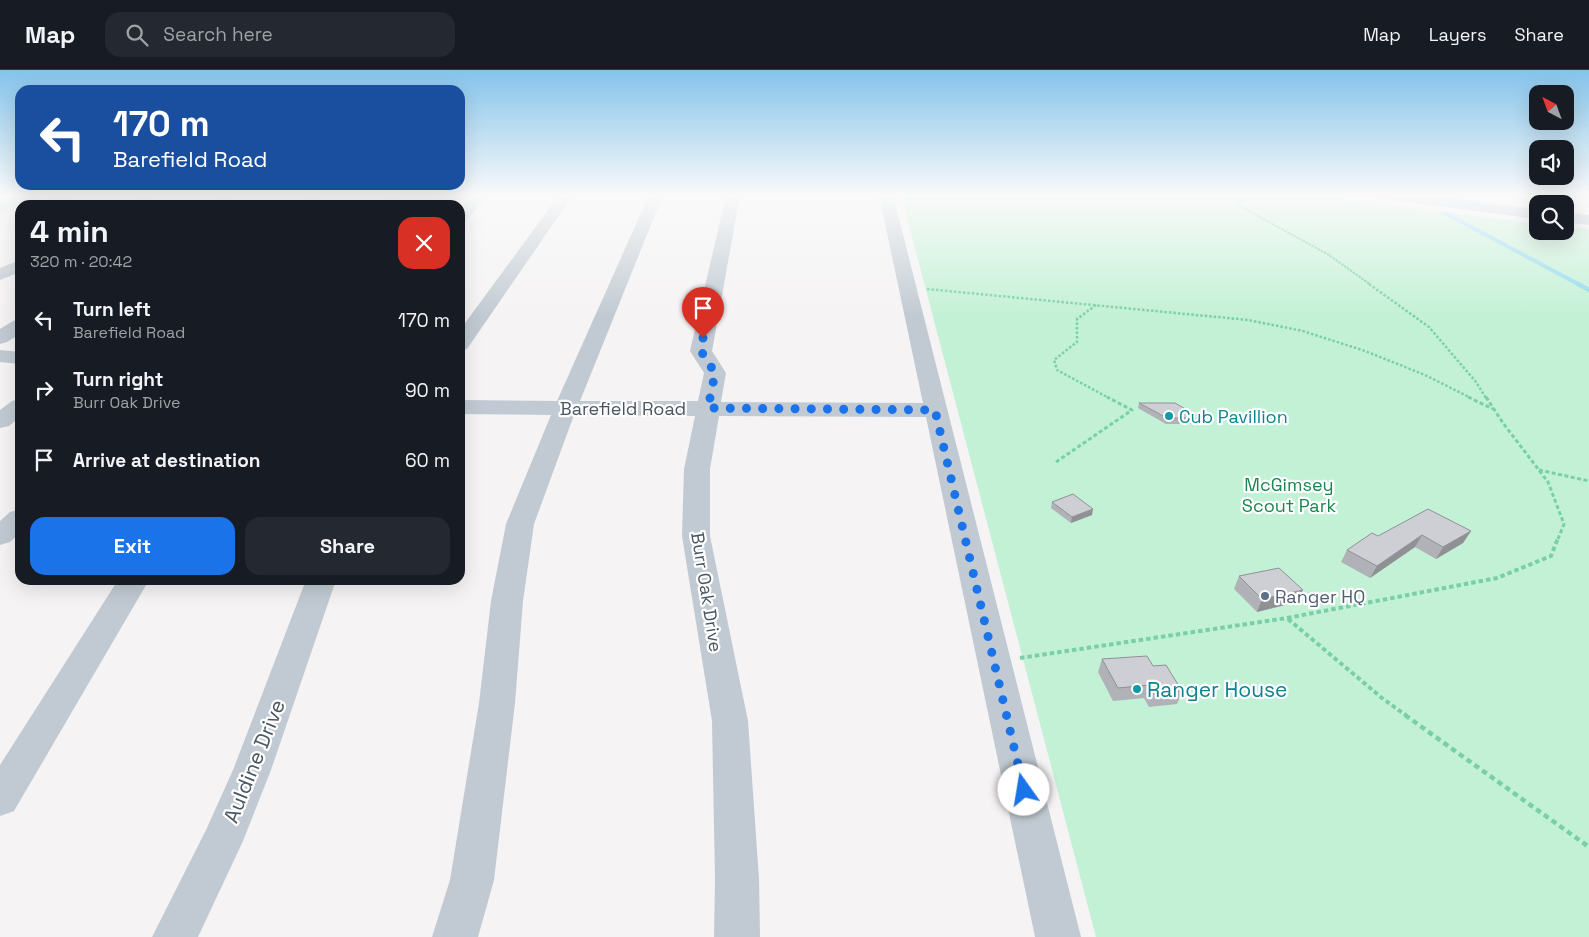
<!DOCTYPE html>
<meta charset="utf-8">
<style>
body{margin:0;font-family:"Space Grotesk",sans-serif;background:#242831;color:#f1f3f6;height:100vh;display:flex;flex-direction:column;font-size:19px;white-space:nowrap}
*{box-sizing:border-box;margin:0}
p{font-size:16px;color:#9ea1a6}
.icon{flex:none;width:28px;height:28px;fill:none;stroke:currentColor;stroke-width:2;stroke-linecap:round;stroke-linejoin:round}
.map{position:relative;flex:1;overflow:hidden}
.sheet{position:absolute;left:15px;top:130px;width:450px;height:385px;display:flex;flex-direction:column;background:#171b24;border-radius:15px;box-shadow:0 5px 20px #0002}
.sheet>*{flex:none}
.hud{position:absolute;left:15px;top:15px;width:450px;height:105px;border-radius:15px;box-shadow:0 5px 20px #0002;background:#1a4fa0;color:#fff;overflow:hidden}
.needle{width:32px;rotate:319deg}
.tools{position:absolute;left:1529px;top:15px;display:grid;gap:10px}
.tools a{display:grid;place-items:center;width:45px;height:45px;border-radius:10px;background:#171b24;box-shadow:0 5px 20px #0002;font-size:25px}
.pin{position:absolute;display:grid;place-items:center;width:42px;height:42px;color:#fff;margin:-51px -21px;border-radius:50% 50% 50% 0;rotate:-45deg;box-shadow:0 0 5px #0007}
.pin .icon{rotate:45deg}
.me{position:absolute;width:55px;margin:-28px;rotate:347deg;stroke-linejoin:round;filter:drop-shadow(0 0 4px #0008)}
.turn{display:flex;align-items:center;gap:18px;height:105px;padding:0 15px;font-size:22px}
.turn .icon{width:65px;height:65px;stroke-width:2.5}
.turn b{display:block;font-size:35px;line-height:42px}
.round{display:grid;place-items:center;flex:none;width:52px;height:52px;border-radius:15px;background:#242831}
.overview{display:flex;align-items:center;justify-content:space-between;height:85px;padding:0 15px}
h1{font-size:30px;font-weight:700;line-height:38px}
.button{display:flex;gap:10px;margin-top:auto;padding:10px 15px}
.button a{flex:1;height:58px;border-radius:15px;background:#1a73e8;color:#fff;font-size:20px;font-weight:700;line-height:58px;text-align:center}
.button a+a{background:#242831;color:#f1f3f6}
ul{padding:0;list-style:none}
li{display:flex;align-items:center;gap:15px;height:70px;padding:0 15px}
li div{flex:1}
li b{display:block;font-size:19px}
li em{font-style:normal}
header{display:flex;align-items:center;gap:30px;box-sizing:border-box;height:70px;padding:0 25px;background:#171b24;border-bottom:1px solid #363941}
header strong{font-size:24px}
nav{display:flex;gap:28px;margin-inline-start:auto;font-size:18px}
.search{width:350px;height:45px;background:#242831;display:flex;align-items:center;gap:12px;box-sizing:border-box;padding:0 18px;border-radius:15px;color:#9ea1a6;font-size:19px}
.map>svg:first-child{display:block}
.education{fill:#e6e4e5}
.green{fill:#c3f1d5}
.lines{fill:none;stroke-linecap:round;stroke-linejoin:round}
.stream-far1{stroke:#90daee;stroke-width:4}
.stream{stroke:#90daee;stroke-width:4.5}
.path-far4{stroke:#7ad0a6;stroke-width:2;stroke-dasharray:2.5 1;stroke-linecap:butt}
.path-far3{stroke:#7ad0a6;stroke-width:2.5;stroke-dasharray:2.5 2;stroke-linecap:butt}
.path-far2{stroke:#7ad0a6;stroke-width:3;stroke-dasharray:4 2.5;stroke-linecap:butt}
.path-far1{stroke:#7ad0a6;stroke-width:4;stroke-dasharray:4.5 3;stroke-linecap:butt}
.path{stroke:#7ad0a6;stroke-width:4.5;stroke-dasharray:5.5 4;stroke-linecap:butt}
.minor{fill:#c1cad2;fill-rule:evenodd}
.major{fill:#b3c2d1;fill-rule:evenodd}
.wall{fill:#b0b2b7}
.shaded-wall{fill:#909195}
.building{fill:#cdcfd5;stroke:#909195}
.route{stroke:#1a73e8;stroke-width:9;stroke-dasharray:0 16.2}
.culture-dot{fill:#0f9aa8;stroke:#fff;stroke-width:2}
.service-dot{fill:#5c6f8a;stroke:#fff;stroke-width:2}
.labels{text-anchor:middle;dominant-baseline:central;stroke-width:4.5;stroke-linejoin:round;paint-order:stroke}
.street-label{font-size:18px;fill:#4a5661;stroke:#fff}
.culture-label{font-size:18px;fill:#0d838f;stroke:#fff;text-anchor:start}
.park-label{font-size:18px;fill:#17864f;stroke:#fff}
.service-label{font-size:18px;fill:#4e5e75;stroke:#fff;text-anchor:start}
.near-culture-label{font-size:21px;fill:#0d838f;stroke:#fff;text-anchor:start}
.near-street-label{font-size:21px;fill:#4a5661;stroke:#fff}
</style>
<header>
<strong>Map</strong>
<div class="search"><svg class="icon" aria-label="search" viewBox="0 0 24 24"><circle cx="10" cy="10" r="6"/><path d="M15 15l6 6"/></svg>Search here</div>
<nav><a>Map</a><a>Layers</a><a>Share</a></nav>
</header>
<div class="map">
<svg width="1589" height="867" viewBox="0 0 1589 867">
<rect width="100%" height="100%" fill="#f5f3f3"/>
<!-- education -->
<polygon class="education" points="0,125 48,125 26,135 20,135 20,138 0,147"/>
<!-- green -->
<polygon class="green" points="901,125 1311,125 1537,154 1538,161 1565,161 1565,157 1589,159 1589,867 1096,867"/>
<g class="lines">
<!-- stream-far1 -->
<polyline class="stream-far1" points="1445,143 1580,215"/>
<!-- stream -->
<polyline class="stream" points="1578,214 1589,220"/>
<!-- path-far4 -->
<polyline class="path-far4" points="1235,125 1238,135 1329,185 1371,215"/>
<!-- path-far3 -->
<g class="path-far3">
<polyline points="1369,214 1429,257 1476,312 1486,328"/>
<polyline points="927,219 1248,250 1303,261 1365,281 1425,305 1471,328"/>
<polyline points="1096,235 1077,249 1077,272 1054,290 1057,300 1109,328"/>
</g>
<!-- path-far2 -->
<g class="path-far2">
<polyline points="1468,327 1493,339"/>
<polyline points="1486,327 1503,353 1548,412 1564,454 1558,469"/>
<polyline points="1056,392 1132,340 1107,327"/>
<polyline points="1539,400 1589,411"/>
</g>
<!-- path-far1 -->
<g class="path-far1">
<polyline points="1288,549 1382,628 1407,646"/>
<polyline points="1020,588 1287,548 1497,508 1551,486 1558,468"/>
</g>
<!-- path -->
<polyline class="path" points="1405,645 1589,777"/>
<!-- minor -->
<g class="minor">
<polygon points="17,125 37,125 35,128 0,142 0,132"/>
<path d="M55,125H74C66,136 51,135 38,135L41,132Z"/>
<polygon points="139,125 157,125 142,135 123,135"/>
<polygon points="223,125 240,125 227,135 209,135"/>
<polygon points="307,125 324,125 312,135 294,135"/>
<polygon points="391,125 407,125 397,135 380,135"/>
<polygon points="474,125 489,125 466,151 460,153 460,139"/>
<polygon points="559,125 573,125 467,279 460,281 460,260"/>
<polygon points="649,125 663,125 580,331 698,331 704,303 690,281 726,125 740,125 712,281 726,303 721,332 923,333 879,125 893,125 1081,867 1035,867 926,347 719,346 710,399 710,466 748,651 759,809 760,867 714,867 715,809 712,651 682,466 684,399 695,346 574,345 534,454 523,531 515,633 494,810 478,867 432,867 450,810 479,633 491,531 506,454 551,345 460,344 460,330 557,331"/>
<polygon points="20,190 20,202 0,210 0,198"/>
<polygon points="20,249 20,264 7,272 0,274 0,259 13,251"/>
<polygon points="0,280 20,282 20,294 0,292"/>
<polygon points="20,329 20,347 9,356 0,358 0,340 12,331"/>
<polygon points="20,439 20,463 10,472 0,475 0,451 10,442"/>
<polygon points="118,510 149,510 14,741 0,746 0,695"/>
<polygon points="306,510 336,510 271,700 243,771 198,867 152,867 206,760 233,700"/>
</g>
<!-- major -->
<g class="major">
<polygon points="1377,125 1419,125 1538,139 1538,149 1384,129 1379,128"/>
<polygon points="1565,142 1589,145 1589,155 1565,152"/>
</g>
</g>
<!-- wall -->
<g class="wall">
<polygon points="1139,333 1201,348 1199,354 1166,354 1138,338"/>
<polygon points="1052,432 1092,445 1071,453 1051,438"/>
<polygon points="1471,461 1463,473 1436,489 1415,477 1370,508 1341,492 1347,480 1378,466"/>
<polygon points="1239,506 1297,532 1257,542 1234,519"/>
<polygon points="1102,589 1153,596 1182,621 1177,634 1149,637 1144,628 1113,631 1098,602"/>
</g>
<!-- shaded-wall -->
<g class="shaded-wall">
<polygon points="1093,439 1092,445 1071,453 1072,447"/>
<polygon points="1471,461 1463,473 1436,489 1443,477"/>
<polygon points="1422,465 1415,477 1370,508 1377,496"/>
<polygon points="1303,520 1297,532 1257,542 1262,529"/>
</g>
<!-- building -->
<g class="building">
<polygon points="1139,333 1175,333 1201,348 1167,348"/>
<polygon points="1073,424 1093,439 1072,447 1052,432"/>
<polygon points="1428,439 1471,461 1443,477 1422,465 1377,496 1347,480 1372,463 1378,466"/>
<polygon points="1279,498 1303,520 1262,529 1239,506"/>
<polygon points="1147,586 1153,596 1166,595 1182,621 1154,624 1149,615 1118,618 1102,589"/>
</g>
<!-- sky -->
<linearGradient id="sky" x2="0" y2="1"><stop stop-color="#85c3ea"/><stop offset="0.51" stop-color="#fafafa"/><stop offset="1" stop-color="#fafafa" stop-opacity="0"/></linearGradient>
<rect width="1589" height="246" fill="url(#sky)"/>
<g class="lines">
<!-- route -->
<polyline class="route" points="703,268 701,281 715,303 708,338 935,340 1024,720"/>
</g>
<!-- markers -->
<g class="culture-dot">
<circle cx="1169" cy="346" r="5"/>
<circle cx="1137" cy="619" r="5"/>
</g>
<circle class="service-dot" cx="1265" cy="526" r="5"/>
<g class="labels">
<!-- street labels -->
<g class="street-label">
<text x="623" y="338">Barefield Road</text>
<text transform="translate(707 522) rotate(81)">Burr Oak Drive</text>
</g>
<!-- culture labels -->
<g class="culture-label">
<text x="1179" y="346">Cub Pavillion</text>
</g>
<!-- park labels -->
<g class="park-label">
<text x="1289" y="414">McGimsey<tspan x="1289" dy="21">Scout Park</tspan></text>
</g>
<!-- service labels -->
<g class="service-label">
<text x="1275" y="526">Ranger HQ</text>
</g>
<!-- near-culture labels -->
<g class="near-culture-label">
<text x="1147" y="619">Ranger House</text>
</g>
<!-- near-street labels -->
<g class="near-street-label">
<text transform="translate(254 691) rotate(-68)">Auldine Drive</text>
</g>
</g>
</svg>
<div class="tools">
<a><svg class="needle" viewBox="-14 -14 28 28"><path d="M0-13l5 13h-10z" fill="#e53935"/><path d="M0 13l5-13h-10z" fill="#9ea1a6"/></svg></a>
<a><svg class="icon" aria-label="sound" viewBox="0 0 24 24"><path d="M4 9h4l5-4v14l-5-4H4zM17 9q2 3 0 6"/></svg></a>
<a><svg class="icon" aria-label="search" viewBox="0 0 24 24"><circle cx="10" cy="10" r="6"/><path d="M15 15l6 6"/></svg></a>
</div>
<div class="pin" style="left:703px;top:268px;background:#d93025"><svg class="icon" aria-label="arrive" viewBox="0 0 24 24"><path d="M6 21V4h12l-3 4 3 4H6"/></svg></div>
<svg class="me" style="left:1024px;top:720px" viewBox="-20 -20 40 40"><circle r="19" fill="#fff"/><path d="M0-13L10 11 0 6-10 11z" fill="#1a73e8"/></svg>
<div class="hud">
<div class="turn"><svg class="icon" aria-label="left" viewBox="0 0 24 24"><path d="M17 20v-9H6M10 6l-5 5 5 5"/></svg><div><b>170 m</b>Barefield Road</div></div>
</div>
<section class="sheet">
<div class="overview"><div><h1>4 min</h1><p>320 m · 20:42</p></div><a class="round" style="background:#d93025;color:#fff"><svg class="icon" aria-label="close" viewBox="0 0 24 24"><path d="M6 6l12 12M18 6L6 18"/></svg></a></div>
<ul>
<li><svg class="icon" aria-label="left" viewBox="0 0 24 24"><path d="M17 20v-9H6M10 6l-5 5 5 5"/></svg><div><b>Turn left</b><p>Barefield Road</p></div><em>170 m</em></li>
<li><svg class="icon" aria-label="right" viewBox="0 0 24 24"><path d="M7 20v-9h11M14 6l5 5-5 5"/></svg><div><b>Turn right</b><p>Burr Oak Drive</p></div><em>90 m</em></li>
<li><svg class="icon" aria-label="arrive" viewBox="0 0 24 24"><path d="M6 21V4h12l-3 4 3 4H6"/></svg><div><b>Arrive at destination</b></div><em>60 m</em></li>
</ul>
<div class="button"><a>Exit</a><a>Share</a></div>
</section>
</div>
